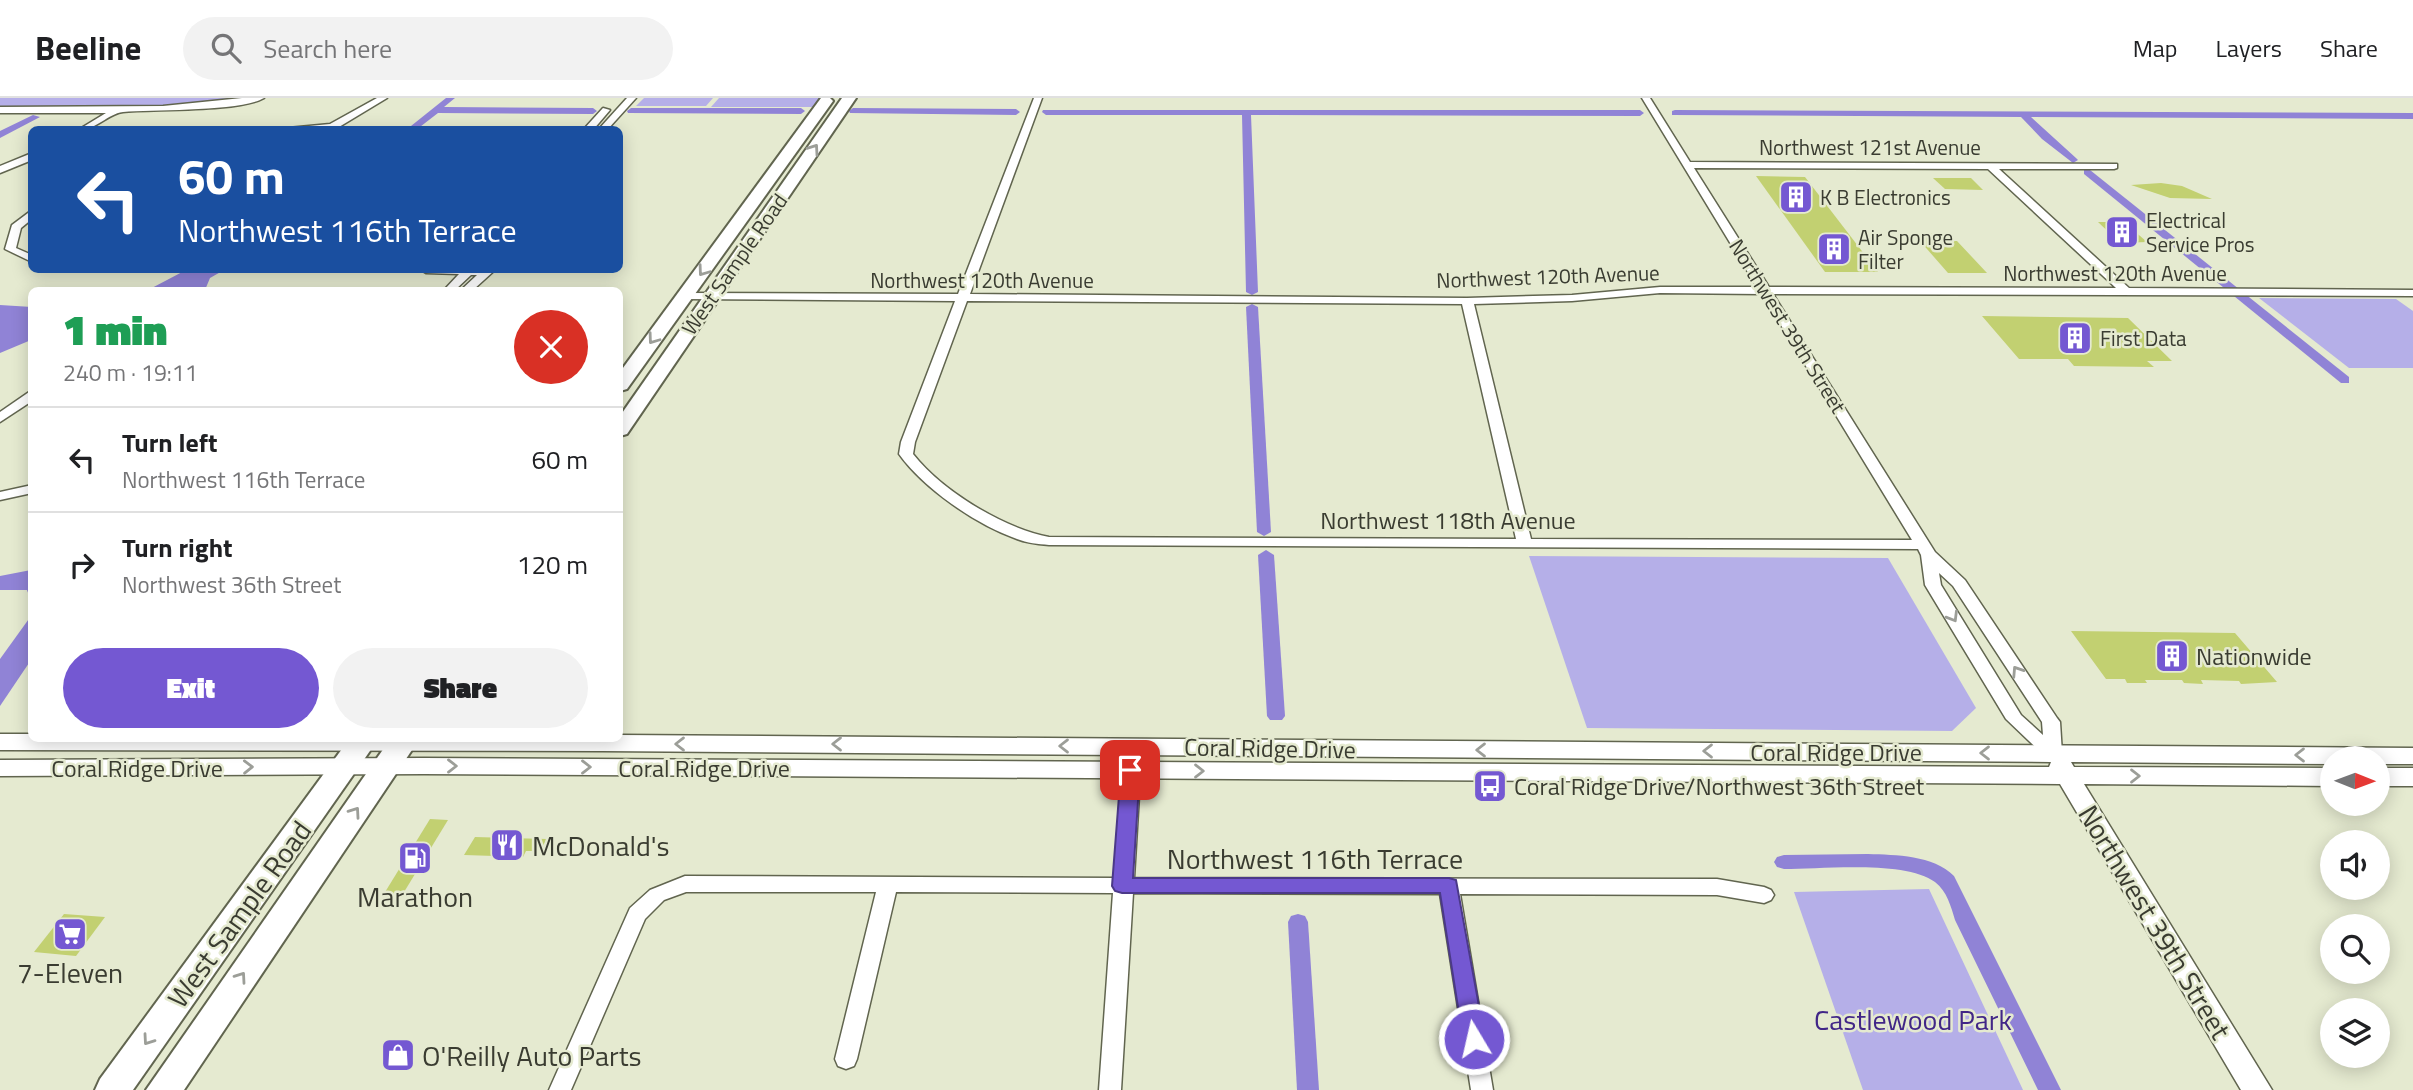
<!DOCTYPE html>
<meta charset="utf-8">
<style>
body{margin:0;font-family:"Titillium Web",sans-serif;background:#f2f2f2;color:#202124;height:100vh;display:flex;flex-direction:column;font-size:26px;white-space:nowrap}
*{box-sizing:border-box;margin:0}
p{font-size:23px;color:#757577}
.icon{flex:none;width:38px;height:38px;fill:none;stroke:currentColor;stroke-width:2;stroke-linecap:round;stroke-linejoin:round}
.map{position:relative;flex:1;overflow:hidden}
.drawer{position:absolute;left:28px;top:189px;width:595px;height:455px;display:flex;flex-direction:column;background:#fff;border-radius:10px;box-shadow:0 4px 18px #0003}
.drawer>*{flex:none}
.hud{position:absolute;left:28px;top:28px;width:595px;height:147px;border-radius:10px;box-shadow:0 4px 18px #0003;background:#1a4fa0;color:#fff;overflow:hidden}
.needle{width:46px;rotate:91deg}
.buttons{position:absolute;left:2320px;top:648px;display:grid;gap:14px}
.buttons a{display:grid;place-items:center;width:70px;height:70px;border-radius:50%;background:#fff;box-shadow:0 4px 18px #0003;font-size:35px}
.pin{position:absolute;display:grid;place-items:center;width:60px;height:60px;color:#fff;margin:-30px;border-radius:14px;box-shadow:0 4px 10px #0006}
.me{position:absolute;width:77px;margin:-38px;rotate:351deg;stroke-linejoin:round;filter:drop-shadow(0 0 5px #0008)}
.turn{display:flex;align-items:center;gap:24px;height:147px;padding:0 35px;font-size:32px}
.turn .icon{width:91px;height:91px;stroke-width:2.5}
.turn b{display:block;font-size:49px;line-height:60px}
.round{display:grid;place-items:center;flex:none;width:74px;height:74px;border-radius:37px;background:#f2f2f2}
.summary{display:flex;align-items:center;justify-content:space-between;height:119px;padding:0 35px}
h1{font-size:42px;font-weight:800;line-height:52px;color:#1e9e55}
.action{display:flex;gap:14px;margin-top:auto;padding:14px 35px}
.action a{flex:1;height:80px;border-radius:42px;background:#7458d2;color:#fff;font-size:28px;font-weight:800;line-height:80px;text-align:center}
.action a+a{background:#f2f2f2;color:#202124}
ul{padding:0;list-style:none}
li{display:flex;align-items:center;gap:21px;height:105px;padding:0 35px;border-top:2px solid #e0e0e0}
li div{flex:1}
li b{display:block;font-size:26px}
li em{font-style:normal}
header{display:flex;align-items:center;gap:42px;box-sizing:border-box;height:98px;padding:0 35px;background:#fff;border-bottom:2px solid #e0e0e0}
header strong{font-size:33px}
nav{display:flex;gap:38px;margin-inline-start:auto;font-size:24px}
.search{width:490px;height:63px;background:#f2f2f2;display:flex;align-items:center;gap:18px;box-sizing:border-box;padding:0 24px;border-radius:38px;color:#757577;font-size:26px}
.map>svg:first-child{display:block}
.green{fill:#b5afe8}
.water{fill:#9083d6}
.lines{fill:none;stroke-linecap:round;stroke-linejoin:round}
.canal{fill:#9083d6;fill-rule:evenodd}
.building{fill:#c2d071}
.street-casing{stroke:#61654f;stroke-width:3}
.secondary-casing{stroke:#61654f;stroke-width:3}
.primary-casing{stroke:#61654f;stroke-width:4}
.street{fill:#fff;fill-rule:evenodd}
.secondary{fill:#fff;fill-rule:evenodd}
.primary{fill:#fff;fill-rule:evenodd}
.oneway{stroke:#9c9e98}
.route{fill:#7458d2;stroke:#4b3988;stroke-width:2}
.labels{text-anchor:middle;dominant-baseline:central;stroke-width:5;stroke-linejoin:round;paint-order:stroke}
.far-street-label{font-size:21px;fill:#3a3c31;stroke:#e5ead0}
.far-poi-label{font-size:21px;fill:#3a3c31;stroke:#e5ead0;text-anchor:start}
.street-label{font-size:24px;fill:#3a3c31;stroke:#e5ead0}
.poi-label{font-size:24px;fill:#3a3c31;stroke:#e5ead0;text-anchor:start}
.near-poi-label{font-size:28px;fill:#3a3c31;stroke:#e5ead0;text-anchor:start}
.near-street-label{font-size:28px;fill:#3a3c31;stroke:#e5ead0}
.near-park-label{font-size:28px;fill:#412687;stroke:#e5ead0}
</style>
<header>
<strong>Beeline</strong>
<div class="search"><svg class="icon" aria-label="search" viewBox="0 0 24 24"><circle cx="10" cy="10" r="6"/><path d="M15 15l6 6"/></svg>Search here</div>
<nav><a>Map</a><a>Layers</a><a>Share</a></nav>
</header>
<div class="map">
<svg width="2413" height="992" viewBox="0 0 2413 992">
<rect width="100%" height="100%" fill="#e5ead0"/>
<!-- green -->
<g class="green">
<path d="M0,0H245C163,11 82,9 0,9Z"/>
<polygon points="644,0 713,0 706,8 636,8"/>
<polygon points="719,0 820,0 813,9 711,9"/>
<polygon points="2259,200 2396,201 2413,213 2413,270 2349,270"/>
<polygon points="1529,458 1888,460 1976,610 1952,633 1587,630"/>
<polygon points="1929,791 2023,992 1863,992 1794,794"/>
</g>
<!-- water -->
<g class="water">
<polygon points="186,172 224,172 210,180 205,192 148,192"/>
<polygon points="0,207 32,209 31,242 0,255"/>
<polygon points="31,472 31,503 27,492 0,492 0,478"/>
<polygon points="31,518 31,562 0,608 0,561"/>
</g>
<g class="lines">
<!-- canal -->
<g class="canal">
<polygon points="446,0 455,0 444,9 593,10 597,13 593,16 438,15 416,32 406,32"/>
<polygon points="631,10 801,10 805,13 801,16 628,15 627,13"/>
<polygon points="853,10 1016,11 1020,14 1016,17 850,15 849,13"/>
<polygon points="1043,12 1640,12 1644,15 1640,18 1251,17 1258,194 1252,197 1246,194 1242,17 1046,17 1042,14"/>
<polygon points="1675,12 2413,15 2413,21 2031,19 2076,60 2078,62 2073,65 2042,41 2021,19 1672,17 1672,13"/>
<polygon points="33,17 40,19 0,40 0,33"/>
<polygon points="2084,72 2090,72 2349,279 2349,285 2341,285 2084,76"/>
<polygon points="1252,206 1258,209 1271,434 1264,438 1257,434 1246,209"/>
<polygon points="1266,452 1274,457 1285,618 1282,622 1270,622 1267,618 1258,457"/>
<path d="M1868,756C1896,757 1933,757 1954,778L2061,992H2038L1955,822C1951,809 1947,793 1935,784C1906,762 1821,771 1784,771L1777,769L1774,764L1777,759L1784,757Z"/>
<polygon points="1298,816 1305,818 1308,824 1319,992 1297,992 1288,824 1291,818"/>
</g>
</g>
<!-- building -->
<g class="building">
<polygon points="1756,78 1805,79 1878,174 1825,174"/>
<polygon points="1933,80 1971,80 1983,92 1945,91"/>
<polygon points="2161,85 2182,88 2212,101 2170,100 2131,87"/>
<polygon points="2098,124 2124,124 2147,144 2120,145"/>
<polygon points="1913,135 1944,136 1951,143 1957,143 1987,175 1948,175"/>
<polygon points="1982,218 2128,220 2172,263 2147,263 2154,269 2074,268 2068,261 2019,261"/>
<polygon points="2071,533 2235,535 2277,584 2241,586 2239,583 2201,582 2203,586 2184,585 2182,582 2145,582 2147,585 2127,585 2125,581 2106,581"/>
<polygon points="430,721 448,722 401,799 382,799"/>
<polygon points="475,739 547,741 540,753 526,753 523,759 464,757"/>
<polygon points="64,816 105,819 76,858 34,854"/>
</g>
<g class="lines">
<!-- street casing -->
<g class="street-casing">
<g id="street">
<path d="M242,0H264C240,14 155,11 123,14C107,16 97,32 78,32L106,15H0V9L163,8Z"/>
<polygon points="377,0 387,0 334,32 267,32 330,26"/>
<polygon points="627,0 636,0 607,32 598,32"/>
<path d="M1034,0H1042L970,196L1467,200L1572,197L1660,189H1757L1642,0H1650L1690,64L2117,66V70L2114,71H1999L2129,190L2413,192V198L1773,196L1935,454L1965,482L2057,620L2060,624L2062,656L2059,660H2047L2006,621L1925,487L1921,457L1918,451L1049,447C1038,446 1027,445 1017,441C977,427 924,391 899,356L901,344L955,203L684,201L678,198L684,195L958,196ZM1694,70L1988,71L2116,190L1769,189ZM1660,195L1762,196L1912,442L1531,441L1474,206L1572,203ZM967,203L1462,206L1516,441L1049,439C1003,430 942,393 913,356L915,344ZM1939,475L1953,488L2042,624L2043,637L2021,617L1941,487Z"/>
<polygon points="603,10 610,12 593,32 583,32"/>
<polygon points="32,55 32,62 0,75 0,68"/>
<polygon points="32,112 32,121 21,130 16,150 32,157 32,164 5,151 12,127"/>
<polygon points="421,172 495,172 473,192 461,192 477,177 471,177 455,192 444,192 459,176 426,175"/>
<polygon points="32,292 32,303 0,324 0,314"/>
<polygon points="32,387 32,395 0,402 0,394"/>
<polygon points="1133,642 1139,644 1142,648 1134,780 1717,781 1764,789 1771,792 1774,797 1771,802 1764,805 1717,797 1460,796 1493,992 1471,992 1440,796 1133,795 1121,992 1099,992 1113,795 896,794 857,961 854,968 846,971 838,968 835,961 876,794 686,794 664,802 645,821 571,992 549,992 630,810 650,792 685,778 1114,780 1124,648 1127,644"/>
</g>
</g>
<!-- secondary casing -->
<g class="secondary-casing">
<g id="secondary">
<polygon points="0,636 32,636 32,640 620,640 620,637 2413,650 2413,666 2378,666 2378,660 2333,660 2333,666 2071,664 2074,669 2333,670 2333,688 2084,686 2272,992 2241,992 2060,686 424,676 0,678 0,662 424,660 2049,669 2051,664 603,653 0,652"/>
<rect x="2378" y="670" width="35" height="18"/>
</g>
</g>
<!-- primary casing -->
<g class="primary-casing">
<g id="primary">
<polygon points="821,0 830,0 833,3 627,291 620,293 620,274"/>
<polygon points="842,0 856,0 627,336 620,338 620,318"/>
<polygon points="350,640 379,640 133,992 95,992 100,981"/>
<polygon points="391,640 420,640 184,992 146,992"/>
</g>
</g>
<!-- street -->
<use href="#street" class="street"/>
<!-- secondary -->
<use href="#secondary" class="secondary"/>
<!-- primary -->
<use href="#primary" class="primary"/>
</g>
<!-- one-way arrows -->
<defs><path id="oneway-chevron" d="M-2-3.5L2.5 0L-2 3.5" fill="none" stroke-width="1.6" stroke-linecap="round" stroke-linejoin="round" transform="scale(1.75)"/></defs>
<g class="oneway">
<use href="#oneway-chevron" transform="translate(814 51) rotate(-55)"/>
<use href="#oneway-chevron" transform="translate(703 173) rotate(126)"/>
<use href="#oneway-chevron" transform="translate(653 241) rotate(126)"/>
<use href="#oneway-chevron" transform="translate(1953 519) rotate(59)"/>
<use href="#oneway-chevron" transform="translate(2017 573) rotate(-123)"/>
<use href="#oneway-chevron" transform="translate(680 646) rotate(-180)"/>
<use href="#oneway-chevron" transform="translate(837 646) rotate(-180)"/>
<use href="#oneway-chevron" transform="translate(1064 648) rotate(-180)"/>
<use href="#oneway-chevron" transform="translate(1481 652) rotate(180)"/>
<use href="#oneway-chevron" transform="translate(1708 653) rotate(-180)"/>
<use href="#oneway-chevron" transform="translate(1985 655) rotate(-180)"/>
<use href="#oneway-chevron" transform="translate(2300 657) rotate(-180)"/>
<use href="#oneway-chevron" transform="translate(452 668)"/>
<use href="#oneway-chevron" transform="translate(248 669) rotate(-1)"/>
<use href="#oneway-chevron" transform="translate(586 669)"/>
<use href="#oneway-chevron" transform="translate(1199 673)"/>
<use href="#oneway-chevron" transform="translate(2135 678)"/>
<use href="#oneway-chevron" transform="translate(355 714) rotate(-55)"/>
<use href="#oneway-chevron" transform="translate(241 879) rotate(-55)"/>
<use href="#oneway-chevron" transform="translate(148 942) rotate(125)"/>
</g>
<!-- route -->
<polygon class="route" points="1130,666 1137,667 1140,672 1133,780 1449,780 1456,782 1485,941 1482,947 1474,950 1466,947 1463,941 1440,795 1122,795 1115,793 1112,788 1121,672 1124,667"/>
<!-- icons -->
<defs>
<g id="building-square" transform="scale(1.75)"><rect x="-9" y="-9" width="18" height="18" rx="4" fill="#7458d2" stroke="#e5ead0"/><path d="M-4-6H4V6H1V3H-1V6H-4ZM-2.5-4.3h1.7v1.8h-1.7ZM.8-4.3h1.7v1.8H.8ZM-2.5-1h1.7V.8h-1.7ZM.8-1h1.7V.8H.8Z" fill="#fff"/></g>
<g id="bus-square" transform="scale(1.75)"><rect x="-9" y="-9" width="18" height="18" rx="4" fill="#7458d2" stroke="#e5ead0"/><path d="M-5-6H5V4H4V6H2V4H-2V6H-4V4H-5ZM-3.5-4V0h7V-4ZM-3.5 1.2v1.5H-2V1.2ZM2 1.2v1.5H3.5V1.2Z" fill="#fff"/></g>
<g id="restaurant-square" transform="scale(1.75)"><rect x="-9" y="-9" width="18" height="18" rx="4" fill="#7458d2" stroke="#e5ead0"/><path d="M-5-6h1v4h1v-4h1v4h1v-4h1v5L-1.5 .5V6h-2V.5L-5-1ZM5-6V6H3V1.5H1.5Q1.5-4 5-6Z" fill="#fff"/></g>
<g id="fuel-square" transform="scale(1.75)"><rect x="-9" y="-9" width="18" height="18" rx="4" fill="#7458d2" stroke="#e5ead0"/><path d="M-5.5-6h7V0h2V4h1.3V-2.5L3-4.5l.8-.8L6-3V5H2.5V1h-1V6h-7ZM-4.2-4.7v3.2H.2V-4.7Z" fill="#fff"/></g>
<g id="supermarket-square" transform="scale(1.75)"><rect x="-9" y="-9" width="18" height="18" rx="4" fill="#7458d2" stroke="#e5ead0"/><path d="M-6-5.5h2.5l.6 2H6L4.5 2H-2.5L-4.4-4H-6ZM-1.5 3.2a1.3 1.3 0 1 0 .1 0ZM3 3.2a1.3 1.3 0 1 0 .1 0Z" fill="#fff"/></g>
<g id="shop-square" transform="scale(1.75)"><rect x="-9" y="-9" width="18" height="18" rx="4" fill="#7458d2" stroke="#e5ead0"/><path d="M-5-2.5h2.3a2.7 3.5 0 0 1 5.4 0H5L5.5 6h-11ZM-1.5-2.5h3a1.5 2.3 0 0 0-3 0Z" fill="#fff"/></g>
</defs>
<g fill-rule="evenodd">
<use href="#building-square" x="1796" y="99"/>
<use href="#building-square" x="2122" y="134"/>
<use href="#building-square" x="1834" y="151"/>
<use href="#building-square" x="2075" y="240"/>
<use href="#building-square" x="2172" y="558"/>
<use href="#bus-square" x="1490" y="688"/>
<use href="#restaurant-square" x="507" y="747"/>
<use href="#fuel-square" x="415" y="760"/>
<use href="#supermarket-square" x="70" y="836"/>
<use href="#shop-square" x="398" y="957"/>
</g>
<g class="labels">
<!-- far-street labels -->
<g class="far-street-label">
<text x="1870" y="49">Northwest 121st Avenue</text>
<text transform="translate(734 166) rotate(-55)">West Sample Road</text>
<text x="2115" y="175">Northwest 120th Avenue</text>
<text transform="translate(1548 178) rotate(-2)">Northwest 120th Avenue</text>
<text x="982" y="182">Northwest 120th Avenue</text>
<text transform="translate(1788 228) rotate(58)">Northwest 39th Street</text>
</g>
<!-- far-poi labels -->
<g class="far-poi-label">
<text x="1820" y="99">K B Electronics</text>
<text x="2146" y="122">Electrical<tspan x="2146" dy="24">Service Pros</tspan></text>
<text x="1858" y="139">Air Sponge<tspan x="1858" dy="24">Filter</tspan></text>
<text x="2100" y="240">First Data</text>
</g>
<!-- street labels -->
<g class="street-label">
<text x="1448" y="422">Northwest 118th Avenue</text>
<text transform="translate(1270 650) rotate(1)">Coral Ridge Drive</text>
<text x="1836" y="654">Coral Ridge Drive</text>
<text x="137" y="670">Coral Ridge Drive</text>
<text x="704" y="670">Coral Ridge Drive</text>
</g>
<!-- poi labels -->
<g class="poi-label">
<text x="2196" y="558">Nationwide</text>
<text x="1514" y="688">Coral Ridge Drive/Northwest 36th Street</text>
</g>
<!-- near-poi labels -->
<g class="near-poi-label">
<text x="532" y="747">McDonald's</text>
<text x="415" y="798" text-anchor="middle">Marathon</text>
<text x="70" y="874" text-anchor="middle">7-Eleven</text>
<text x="422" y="957">O'Reilly Auto Parts</text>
</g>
<!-- near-street labels -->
<g class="near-street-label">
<text x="1315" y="760">Northwest 116th Terrace</text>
<text transform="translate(239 816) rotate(-54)">West Sample Road</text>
<text transform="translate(2155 824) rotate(59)">Northwest 39th Street</text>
</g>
<!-- near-park labels -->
<g class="near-park-label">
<text x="1913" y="921">Castlewood Park</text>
</g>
</g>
</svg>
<div class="buttons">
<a><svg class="needle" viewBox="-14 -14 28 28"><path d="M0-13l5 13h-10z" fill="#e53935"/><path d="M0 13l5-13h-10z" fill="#757577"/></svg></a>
<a><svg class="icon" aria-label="sound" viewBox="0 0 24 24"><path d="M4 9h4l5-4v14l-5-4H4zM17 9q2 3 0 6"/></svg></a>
<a><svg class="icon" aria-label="search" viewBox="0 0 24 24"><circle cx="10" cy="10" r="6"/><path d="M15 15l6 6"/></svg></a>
<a><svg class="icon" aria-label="layers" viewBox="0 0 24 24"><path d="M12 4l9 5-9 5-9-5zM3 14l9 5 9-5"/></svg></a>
</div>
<div class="pin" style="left:1130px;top:672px;background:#d93025"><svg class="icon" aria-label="arrive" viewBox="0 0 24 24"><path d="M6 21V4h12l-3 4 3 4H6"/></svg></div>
<svg class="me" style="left:1474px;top:941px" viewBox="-20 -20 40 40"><circle r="17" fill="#7458d2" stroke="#fff" stroke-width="3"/><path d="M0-11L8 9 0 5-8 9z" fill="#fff"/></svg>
<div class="hud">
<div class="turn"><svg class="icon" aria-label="left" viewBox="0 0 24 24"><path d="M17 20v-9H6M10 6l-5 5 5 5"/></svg><div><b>60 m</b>Northwest 116th Terrace</div></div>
</div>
<section class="drawer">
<div class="summary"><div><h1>1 min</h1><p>240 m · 19:11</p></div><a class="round" style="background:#d93025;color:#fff"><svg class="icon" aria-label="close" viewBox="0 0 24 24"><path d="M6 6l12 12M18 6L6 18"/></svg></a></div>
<ul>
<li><svg class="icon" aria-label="left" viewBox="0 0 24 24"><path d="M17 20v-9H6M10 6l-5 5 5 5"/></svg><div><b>Turn left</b><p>Northwest 116th Terrace</p></div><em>60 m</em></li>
<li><svg class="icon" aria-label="right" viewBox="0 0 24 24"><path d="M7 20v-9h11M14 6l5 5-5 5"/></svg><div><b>Turn right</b><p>Northwest 36th Street</p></div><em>120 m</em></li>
</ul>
<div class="action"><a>Exit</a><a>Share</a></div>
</section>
</div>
